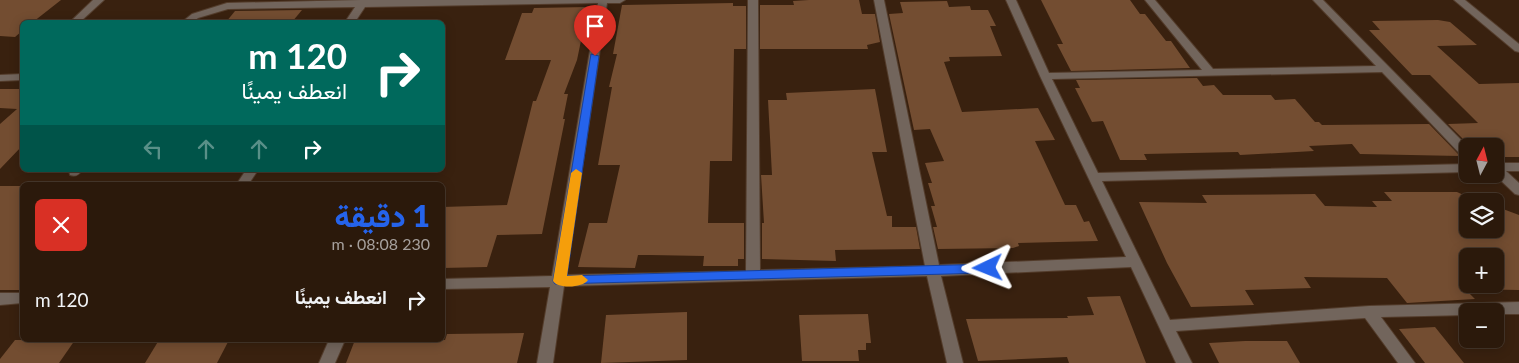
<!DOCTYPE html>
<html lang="ar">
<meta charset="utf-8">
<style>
body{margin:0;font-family:Lato,Vazirmatn,sans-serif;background:#332214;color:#f1f3f6;direction:rtl;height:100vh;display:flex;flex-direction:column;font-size:19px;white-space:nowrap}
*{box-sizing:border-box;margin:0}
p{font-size:16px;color:#a6a09d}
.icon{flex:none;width:28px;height:28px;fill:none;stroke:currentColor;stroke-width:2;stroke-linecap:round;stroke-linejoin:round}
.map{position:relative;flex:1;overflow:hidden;direction:ltr}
.details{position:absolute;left:20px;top:182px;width:425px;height:160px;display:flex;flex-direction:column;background:#2b190b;border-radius:8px;box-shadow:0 2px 12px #0003,0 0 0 1px #47382c;direction:rtl}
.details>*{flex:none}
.guide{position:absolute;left:20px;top:20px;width:425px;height:152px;border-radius:8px;box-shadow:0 2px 12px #0003,0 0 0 1px #47382c;direction:rtl;background:#00695c;color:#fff;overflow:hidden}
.needle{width:32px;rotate:7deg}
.buttons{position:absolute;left:1459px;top:138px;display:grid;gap:10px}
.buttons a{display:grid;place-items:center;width:45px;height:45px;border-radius:8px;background:#2b190b;box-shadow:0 2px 12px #0003,0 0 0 1px #47382c;font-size:25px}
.pin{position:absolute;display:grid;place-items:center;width:42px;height:42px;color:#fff;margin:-51px -21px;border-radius:50% 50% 50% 0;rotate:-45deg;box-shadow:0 0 5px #0007}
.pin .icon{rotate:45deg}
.me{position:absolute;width:55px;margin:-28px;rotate:268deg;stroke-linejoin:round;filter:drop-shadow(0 0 4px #0008)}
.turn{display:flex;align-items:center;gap:18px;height:105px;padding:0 15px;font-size:22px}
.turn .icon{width:65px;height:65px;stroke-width:2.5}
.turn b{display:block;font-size:35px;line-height:42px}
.lanes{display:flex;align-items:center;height:48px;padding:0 15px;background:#0003;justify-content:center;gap:25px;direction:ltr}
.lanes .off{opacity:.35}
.round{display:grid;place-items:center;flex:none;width:52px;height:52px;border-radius:8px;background:#332214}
.head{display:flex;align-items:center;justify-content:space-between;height:85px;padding:0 15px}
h1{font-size:30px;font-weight:800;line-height:38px;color:#2563eb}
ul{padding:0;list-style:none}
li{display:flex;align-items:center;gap:15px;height:65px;padding:0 15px}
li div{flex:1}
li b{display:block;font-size:19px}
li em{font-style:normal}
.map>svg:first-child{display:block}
.building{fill:#734d31;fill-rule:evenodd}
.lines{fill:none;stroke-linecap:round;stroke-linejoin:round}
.minor-casing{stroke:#533c2b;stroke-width:2}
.minor{fill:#72655c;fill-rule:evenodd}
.route{fill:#2563eb;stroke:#184099}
.slow{fill:#f59e0b}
</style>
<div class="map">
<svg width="1519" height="363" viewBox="0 0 1519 363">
<rect width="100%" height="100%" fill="#39210f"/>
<!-- building -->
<g class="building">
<polygon points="0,0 61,0 33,22 22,22 22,31 15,37 0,36"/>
<polygon points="809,0 859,0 862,14 875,14 880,42 867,45 868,49 760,49 760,5 794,5 793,1"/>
<polygon points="1041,0 1130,0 1140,14 1145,14 1166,41 1171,41 1190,68 1071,71 1057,44 1063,44"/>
<polygon points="947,1 949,7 970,6 971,10 988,10 996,26 990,26 1002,56 949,57 950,61 944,62 962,112 1038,108 1055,140 1035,141 1065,205 1076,205 1084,222 1089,221 1098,241 1018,243 1019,246 1013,248 938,249 933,227 937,227 931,206 935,206 928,183 932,183 925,163 944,161 930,129 914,130 889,14 903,13 900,2"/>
<polygon points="733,3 733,6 746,6 746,49 734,49 732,161 710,161 708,223 744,223 744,259 738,259 738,266 703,266 704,256 650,255 638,255 635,268 578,267 589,223 607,223 620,165 598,165 612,87 609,87 617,54 613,54 622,5"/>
<polygon points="588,7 577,60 564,94 568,94 563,119 565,119 542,234 497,235 487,267 442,268 442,207 507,205 533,101 536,101 551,60 505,60 522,13 532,13 534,8"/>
<polygon points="302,10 292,22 226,22 235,11"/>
<polygon points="1438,20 1450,22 1477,45 1437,46 1479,84 1519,83 1519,157 1497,157 1495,146 1470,146 1448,124 1478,123 1430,75 1412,75 1369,30 1380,30 1372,21"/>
<polygon points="1197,78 1203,86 1214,85 1223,95 1271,95 1275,100 1295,99 1315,122 1319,122 1322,125 1429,124 1460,156 1360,154 1352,144 1309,146 1314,151 1240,155 1238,152 1144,154 1147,160 1120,160 1103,121 1092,122 1075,88 1080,88 1076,80"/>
<polygon points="0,89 22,89 22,146 0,169 0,124 17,109 0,108"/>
<polygon points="875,89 887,152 872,152 887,216 892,216 892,227 916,227 920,249 835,250 836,261 762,259 762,223 764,223 761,175 772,175 768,100 787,100 786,93"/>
<rect x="0" y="186" width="22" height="104"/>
<path d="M1384,192H1457L1477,201H1468V229H1495V206L1519,215V290L1465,289L1475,299L1407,303L1387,278L1304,277L1311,288L1245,290L1254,305L1191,307L1167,263L1139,202L1207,203L1202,195L1315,194L1325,206L1377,207L1372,201H1392ZM1468,256H1495V284H1468Z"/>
<polygon points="1120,296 1146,363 1069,363 1067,357 978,361 966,319 1068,318 1067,316 1094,315 1087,297"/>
<polygon points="687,312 687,360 601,363 606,315"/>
<polygon points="868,314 871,343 866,343 866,350 858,350 859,361 802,361 799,315"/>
<polygon points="1435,327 1464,363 1425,363 1399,329"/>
<polygon points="524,333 517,363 346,363 355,340 445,340 447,334"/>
<polygon points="15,340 75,340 59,363 0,363 0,359"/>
<polygon points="159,340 229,340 217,363 145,363"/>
<polygon points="1245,341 1287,341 1300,363 1219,363 1209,343"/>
</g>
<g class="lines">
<!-- minor casing -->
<g class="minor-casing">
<g id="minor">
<polygon points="93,0 104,0 80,22 70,22"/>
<polygon points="360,0 625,0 620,3 607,3 566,275 746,271 748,0 758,0 760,270 925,266 874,0 884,0 939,265 1126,257 1040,76 1006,0 1016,0 1049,73 1202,70 1145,0 1155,0 1213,69 1376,66 1313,0 1323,0 1468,147 1468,159 1464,158 1382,72 1052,79 1098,173 1468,164 1468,172 1102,181 1170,320 1369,306 1519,302 1519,314 1495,314 1495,311 1468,311 1468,315 1381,317 1415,363 1398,363 1365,318 1176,331 1192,363 1176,363 1131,267 941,276 963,363 947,363 927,276 564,286 553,363 537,363 550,287 442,289 442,279 552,276 598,3 365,7 355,22 345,22 355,7 228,9 198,18 193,22 182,22 192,14 227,3"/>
<polygon points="1454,0 1465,0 1519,44 1519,52 1515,51"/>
<polygon points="22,74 22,80 0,81 0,75"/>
<polygon points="1495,163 1519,163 1519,171 1506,171 1519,183 1519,195 1515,194 1494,174"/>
<path d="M69,170H82C79,175 76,177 70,175Z"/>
<polygon points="246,170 258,170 248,185 236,185"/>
<polygon points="0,293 22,293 22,303 0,305"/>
<polygon points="329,340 345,340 335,363 319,363"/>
</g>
</g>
<!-- minor -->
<use href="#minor" class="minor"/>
</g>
<!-- route -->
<polygon class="route" points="591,54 599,56 567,276 988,264 994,268 988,273 555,284 553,281"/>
<!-- slow -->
<path class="slow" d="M576,169L582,173L567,276L582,275L588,280C583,288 558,289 553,281L571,173Z"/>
</svg>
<div class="buttons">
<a><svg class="needle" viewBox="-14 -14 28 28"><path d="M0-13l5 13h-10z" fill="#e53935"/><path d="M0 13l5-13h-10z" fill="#a6a09d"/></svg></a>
<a><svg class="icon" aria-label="layers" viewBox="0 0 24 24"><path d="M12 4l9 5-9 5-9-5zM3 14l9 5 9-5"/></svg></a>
<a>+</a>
<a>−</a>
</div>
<div class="pin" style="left:595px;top:56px;background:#d93025"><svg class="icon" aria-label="arrive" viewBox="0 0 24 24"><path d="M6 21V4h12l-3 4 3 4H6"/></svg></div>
<svg class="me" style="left:988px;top:268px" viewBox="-20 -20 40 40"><path d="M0-17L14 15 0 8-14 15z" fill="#2563eb" stroke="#fff" stroke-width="4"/></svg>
<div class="guide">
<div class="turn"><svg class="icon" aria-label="right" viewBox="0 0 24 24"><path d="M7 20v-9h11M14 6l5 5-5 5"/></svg><div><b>120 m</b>انعطف يمينًا</div></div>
<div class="lanes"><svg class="icon off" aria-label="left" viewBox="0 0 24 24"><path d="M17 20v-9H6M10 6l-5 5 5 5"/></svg><svg class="icon off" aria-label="ahead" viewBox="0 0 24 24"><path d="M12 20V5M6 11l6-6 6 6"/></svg><svg class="icon off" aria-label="ahead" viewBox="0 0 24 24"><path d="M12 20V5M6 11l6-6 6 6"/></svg><svg class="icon" aria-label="right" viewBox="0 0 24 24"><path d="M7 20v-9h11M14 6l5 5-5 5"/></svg></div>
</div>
<section class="details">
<div class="head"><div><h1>1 دقيقة</h1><p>230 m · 08:08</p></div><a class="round" style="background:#d93025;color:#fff"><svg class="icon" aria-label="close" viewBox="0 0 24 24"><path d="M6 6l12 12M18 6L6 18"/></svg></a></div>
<ul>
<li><svg class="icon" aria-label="right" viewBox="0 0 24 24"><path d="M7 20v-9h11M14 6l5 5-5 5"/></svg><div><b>انعطف يمينًا</b></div><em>120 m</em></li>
</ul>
</section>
</div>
